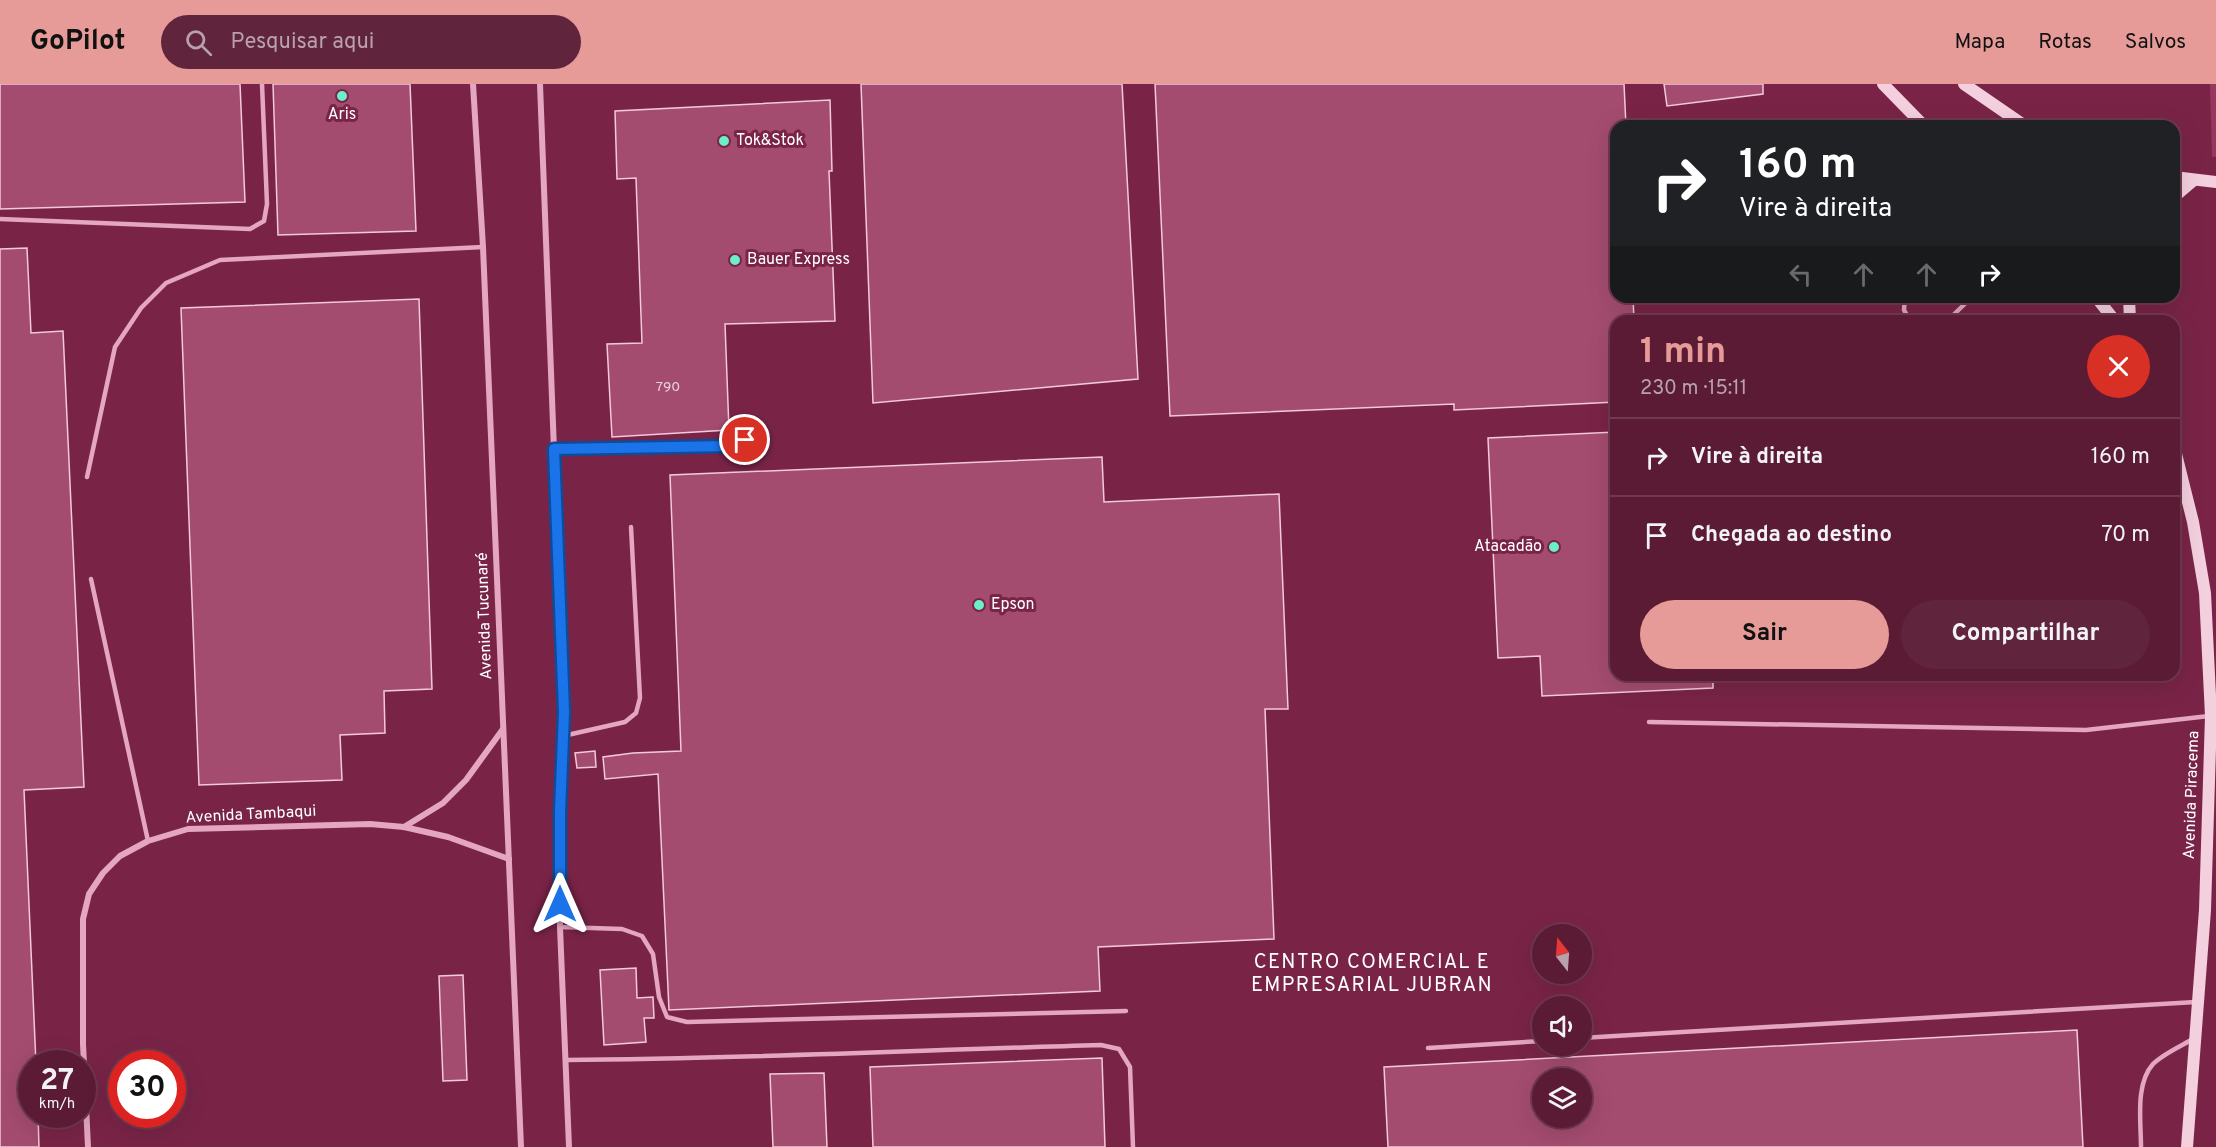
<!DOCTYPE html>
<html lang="pt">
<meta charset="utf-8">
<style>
body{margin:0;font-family:Overpass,sans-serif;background:#61243d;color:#f1f3f6;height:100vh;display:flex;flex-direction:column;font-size:22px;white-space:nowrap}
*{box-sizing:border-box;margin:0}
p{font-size:20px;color:#b8a1ad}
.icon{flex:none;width:33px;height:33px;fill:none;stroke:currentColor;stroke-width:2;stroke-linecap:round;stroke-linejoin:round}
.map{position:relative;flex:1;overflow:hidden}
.side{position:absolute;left:1610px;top:231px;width:570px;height:366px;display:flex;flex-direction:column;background:#5b1b35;border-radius:18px;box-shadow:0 6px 24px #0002,0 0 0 2px #703950}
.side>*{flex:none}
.top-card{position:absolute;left:1610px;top:36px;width:570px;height:183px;border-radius:18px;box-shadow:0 6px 24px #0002,0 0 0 2px #703950;background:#202124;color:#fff;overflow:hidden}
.needle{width:39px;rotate:343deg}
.controls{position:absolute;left:1532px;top:840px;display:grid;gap:12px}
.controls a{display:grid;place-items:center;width:60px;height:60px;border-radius:50%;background:#5b1b35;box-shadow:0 6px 24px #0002,0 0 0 2px #703950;font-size:30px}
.speed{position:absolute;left:18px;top:966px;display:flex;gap:12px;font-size:30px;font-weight:700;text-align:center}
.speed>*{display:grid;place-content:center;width:78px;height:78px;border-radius:50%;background:#5b1b35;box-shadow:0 6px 24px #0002,0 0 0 2px #703950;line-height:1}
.speed small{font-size:15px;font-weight:400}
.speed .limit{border:9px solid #d22;background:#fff;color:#111}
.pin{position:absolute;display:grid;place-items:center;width:51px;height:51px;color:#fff;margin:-26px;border:3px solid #fff;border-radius:50%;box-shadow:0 2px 6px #0007}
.me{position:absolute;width:66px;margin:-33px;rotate:0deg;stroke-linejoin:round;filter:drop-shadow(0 0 4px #0008)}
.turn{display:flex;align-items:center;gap:21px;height:126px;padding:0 30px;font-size:27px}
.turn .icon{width:78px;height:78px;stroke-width:2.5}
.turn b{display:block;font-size:42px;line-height:51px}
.lanes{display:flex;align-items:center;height:57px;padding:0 30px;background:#0003;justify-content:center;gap:30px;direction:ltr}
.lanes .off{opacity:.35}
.round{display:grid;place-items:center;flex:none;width:63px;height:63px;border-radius:32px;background:#61243d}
.overview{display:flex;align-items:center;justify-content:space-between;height:102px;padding:0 30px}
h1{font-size:36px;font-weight:700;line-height:45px;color:#e69b98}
.cta{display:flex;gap:12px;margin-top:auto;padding:12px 30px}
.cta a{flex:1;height:69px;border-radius:36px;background:#e69b98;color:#111;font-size:24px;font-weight:700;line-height:69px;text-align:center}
.cta a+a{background:#61243d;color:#f1f3f6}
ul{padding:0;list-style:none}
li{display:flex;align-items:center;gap:18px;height:78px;padding:0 30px;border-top:2px solid #703950}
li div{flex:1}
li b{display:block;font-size:22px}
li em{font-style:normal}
header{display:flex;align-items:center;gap:36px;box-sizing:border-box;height:84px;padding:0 30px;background:#e69b98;color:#111}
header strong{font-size:28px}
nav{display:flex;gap:33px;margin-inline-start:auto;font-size:21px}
.search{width:420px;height:54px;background:#61243d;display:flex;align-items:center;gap:15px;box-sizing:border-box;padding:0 21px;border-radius:33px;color:#b8a1ad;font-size:22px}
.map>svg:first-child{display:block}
.green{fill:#973760}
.building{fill:#a34c70;stroke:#f3c9db;stroke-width:1.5;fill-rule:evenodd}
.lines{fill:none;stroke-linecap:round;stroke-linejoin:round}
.lane{stroke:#e4a6c0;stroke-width:4.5}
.street{stroke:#e4a6c0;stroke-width:6}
.secondary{stroke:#f4cfde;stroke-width:12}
.route-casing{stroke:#114b97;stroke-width:15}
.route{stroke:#1a73e8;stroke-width:10}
.poi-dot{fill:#6aeecb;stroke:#792447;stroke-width:2}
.labels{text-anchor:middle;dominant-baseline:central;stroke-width:6;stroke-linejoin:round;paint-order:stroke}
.number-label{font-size:14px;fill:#e8d2db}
.poi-label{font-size:16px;fill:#fff;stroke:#792447;text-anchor:start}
.street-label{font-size:16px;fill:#fff;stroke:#792447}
.quarter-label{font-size:20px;letter-spacing:1.5px;fill:#fff;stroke:#792447}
</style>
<header>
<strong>GoPilot</strong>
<div class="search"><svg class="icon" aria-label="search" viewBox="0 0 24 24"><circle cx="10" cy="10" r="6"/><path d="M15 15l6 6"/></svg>Pesquisar aqui</div>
<nav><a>Mapa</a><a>Rotas</a><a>Salvos</a></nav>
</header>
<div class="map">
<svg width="2216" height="1063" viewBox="0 0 2216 1063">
<rect width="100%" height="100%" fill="#792447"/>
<!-- green -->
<polygon class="green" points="2210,0 2216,0 2216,73 2212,73"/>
<!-- building -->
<g class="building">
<polygon points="0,0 240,0 245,118 0,125"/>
<polygon points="273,0 410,0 416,147 278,151"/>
<polygon points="861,0 1122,0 1138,295 873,319"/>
<polygon points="1155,0 1624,0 1626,42 1616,42 1616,213 1633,213 1634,237 1616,237 1616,318 1454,326 1454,320 1170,332"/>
<polygon points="1664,0 1763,0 1763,10 1667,22"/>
<polygon points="830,16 832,87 829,87 835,237 725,240 729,346 612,353 607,260 642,259 636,94 617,95 615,27"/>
<polygon points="27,164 31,249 63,247 84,703 24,706 36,980 32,980 32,1030 38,1030 39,1063 0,1063 0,165"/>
<polygon points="419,215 432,605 384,607 385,649 340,651 342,696 199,701 181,224"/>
<polygon points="1616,348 1616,591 1713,591 1713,604 1542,612 1540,572 1498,574 1488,354"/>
<polygon points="1102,373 1104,418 1279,410 1288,625 1265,625 1274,855 1098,863 1100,907 669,926 658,690 605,695 603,673 633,669 681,667 670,391"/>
<polygon points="595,667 596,683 577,684 575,669"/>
<polygon points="636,884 637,914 653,913 654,934 644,934 646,958 604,961 600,886"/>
<polygon points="463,891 467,996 443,997 439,892"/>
<path d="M2077,946L2083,1063H1388L1384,983ZM1542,994H1581V1034H1542Z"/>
<polygon points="1102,974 1105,1063 873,1063 870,983"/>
<polygon points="824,989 827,1063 773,1063 770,990"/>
</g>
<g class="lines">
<!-- lane -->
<g class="lane">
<polyline points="0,135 250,145 264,137 267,120 262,0"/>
<polyline points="1905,213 1904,226 1910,237"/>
<polyline points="1947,237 1972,213"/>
<polyline points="554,365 732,362 739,360 745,356 746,341"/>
<polyline points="87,393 115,263 141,224 166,199 220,176 483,163"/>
<polyline points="91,495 148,757"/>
<polyline points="1649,638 2086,646 2209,632"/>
<polyline points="563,652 625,638 636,629 640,614 631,443"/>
<polyline points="560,843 622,845 642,852 653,870 659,913 667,933 687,938 1126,927"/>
<polyline points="1581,954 2196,918"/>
<polyline points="1428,964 1542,957"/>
<path d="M566,976C744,975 923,966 1101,961L1119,965L1130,983L1133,1063"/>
<path d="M2141,1063C2141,1038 2135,1000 2153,980C2163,970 2181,962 2193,955"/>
</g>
<!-- street -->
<g class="street">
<polyline points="473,0 483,163 521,1063"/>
<polyline points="540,0 564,628 559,728 560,843 569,1063"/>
<polyline points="404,743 443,719 466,696 503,645"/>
<polyline points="88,1063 83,960 83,835 89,810 103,789 120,772 148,757 188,745 370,740 404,743 448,753 509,775"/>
</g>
<!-- secondary -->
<g class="secondary">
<polyline points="1883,0 1924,42"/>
<polyline points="1964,0 2025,42"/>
<polyline points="2174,93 2216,98"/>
<polyline points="2174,113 2194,96"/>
<polyline points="2096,213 2115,237"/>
<polyline points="2129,213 2130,237"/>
<polyline points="2174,362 2193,438 2205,509 2211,632 2205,826 2187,1063"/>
</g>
</g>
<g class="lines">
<!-- route casing -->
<g class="route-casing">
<polyline id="route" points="560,820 560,728 564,628 554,365 732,362 739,360 745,356"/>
</g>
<!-- route -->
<use href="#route" class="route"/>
</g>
<!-- markers -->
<g class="poi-dot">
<circle cx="342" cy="12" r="6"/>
<circle cx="724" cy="57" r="6"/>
<circle cx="735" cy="176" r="6"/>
<circle cx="1554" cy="463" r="6"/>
<circle cx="979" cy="521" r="6"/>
</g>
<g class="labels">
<!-- number labels -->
<g class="number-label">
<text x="668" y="303">790</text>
</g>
<!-- poi labels -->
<g class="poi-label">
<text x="342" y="31" text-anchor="middle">Aris</text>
<text x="736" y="57">Tok&amp;Stok</text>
<text x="747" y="176">Bauer Express</text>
<text x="1542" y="463" text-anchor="end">Atacadão</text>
<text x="991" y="521">Epson</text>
</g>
<!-- street labels -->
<g class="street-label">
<text transform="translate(485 532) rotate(-92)">Avenida Tucunaré</text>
<text transform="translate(2192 711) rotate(-88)">Avenida Piracema</text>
<text transform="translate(251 731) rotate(-3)">Avenida Tambaqui</text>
</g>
<!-- quarter labels -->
<g class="quarter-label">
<text x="1372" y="879">CENTRO COMERCIAL E<tspan x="1372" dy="23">EMPRESARIAL JUBRAN</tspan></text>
</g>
</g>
</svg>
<div class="controls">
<a><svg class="needle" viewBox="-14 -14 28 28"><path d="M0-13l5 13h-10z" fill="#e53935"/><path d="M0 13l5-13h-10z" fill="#b8a1ad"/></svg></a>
<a><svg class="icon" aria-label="sound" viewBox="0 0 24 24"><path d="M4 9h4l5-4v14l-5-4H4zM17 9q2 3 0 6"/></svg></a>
<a><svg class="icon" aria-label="layers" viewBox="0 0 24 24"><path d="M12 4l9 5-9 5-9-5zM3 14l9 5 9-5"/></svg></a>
</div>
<div class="speed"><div>27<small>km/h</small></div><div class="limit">30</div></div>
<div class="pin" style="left:745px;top:356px;background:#d93025"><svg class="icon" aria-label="arrive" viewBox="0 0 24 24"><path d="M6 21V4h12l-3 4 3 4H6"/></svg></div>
<svg class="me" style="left:560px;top:820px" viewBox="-20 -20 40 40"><path d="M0-17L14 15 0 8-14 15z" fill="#1a73e8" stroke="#fff" stroke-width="4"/></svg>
<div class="top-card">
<div class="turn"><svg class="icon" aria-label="right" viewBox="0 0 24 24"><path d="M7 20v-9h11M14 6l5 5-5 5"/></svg><div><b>160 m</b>Vire à direita</div></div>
<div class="lanes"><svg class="icon off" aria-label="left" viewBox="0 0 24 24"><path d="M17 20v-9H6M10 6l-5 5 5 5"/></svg><svg class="icon off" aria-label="ahead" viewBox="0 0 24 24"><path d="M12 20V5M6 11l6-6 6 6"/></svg><svg class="icon off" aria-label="ahead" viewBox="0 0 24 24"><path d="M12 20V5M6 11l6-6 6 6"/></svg><svg class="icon" aria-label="right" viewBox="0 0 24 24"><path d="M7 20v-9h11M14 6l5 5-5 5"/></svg></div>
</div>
<section class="side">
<div class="overview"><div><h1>1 min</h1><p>230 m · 15:11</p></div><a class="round" style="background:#d93025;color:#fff"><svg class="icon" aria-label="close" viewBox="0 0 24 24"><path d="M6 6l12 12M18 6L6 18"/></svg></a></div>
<ul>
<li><svg class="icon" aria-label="right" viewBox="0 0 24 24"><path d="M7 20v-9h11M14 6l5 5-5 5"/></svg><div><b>Vire à direita</b></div><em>160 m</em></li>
<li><svg class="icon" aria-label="arrive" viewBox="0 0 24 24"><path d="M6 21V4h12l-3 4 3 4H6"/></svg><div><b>Chegada ao destino</b></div><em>70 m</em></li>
</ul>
<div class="cta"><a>Sair</a><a>Compartilhar</a></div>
</section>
</div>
